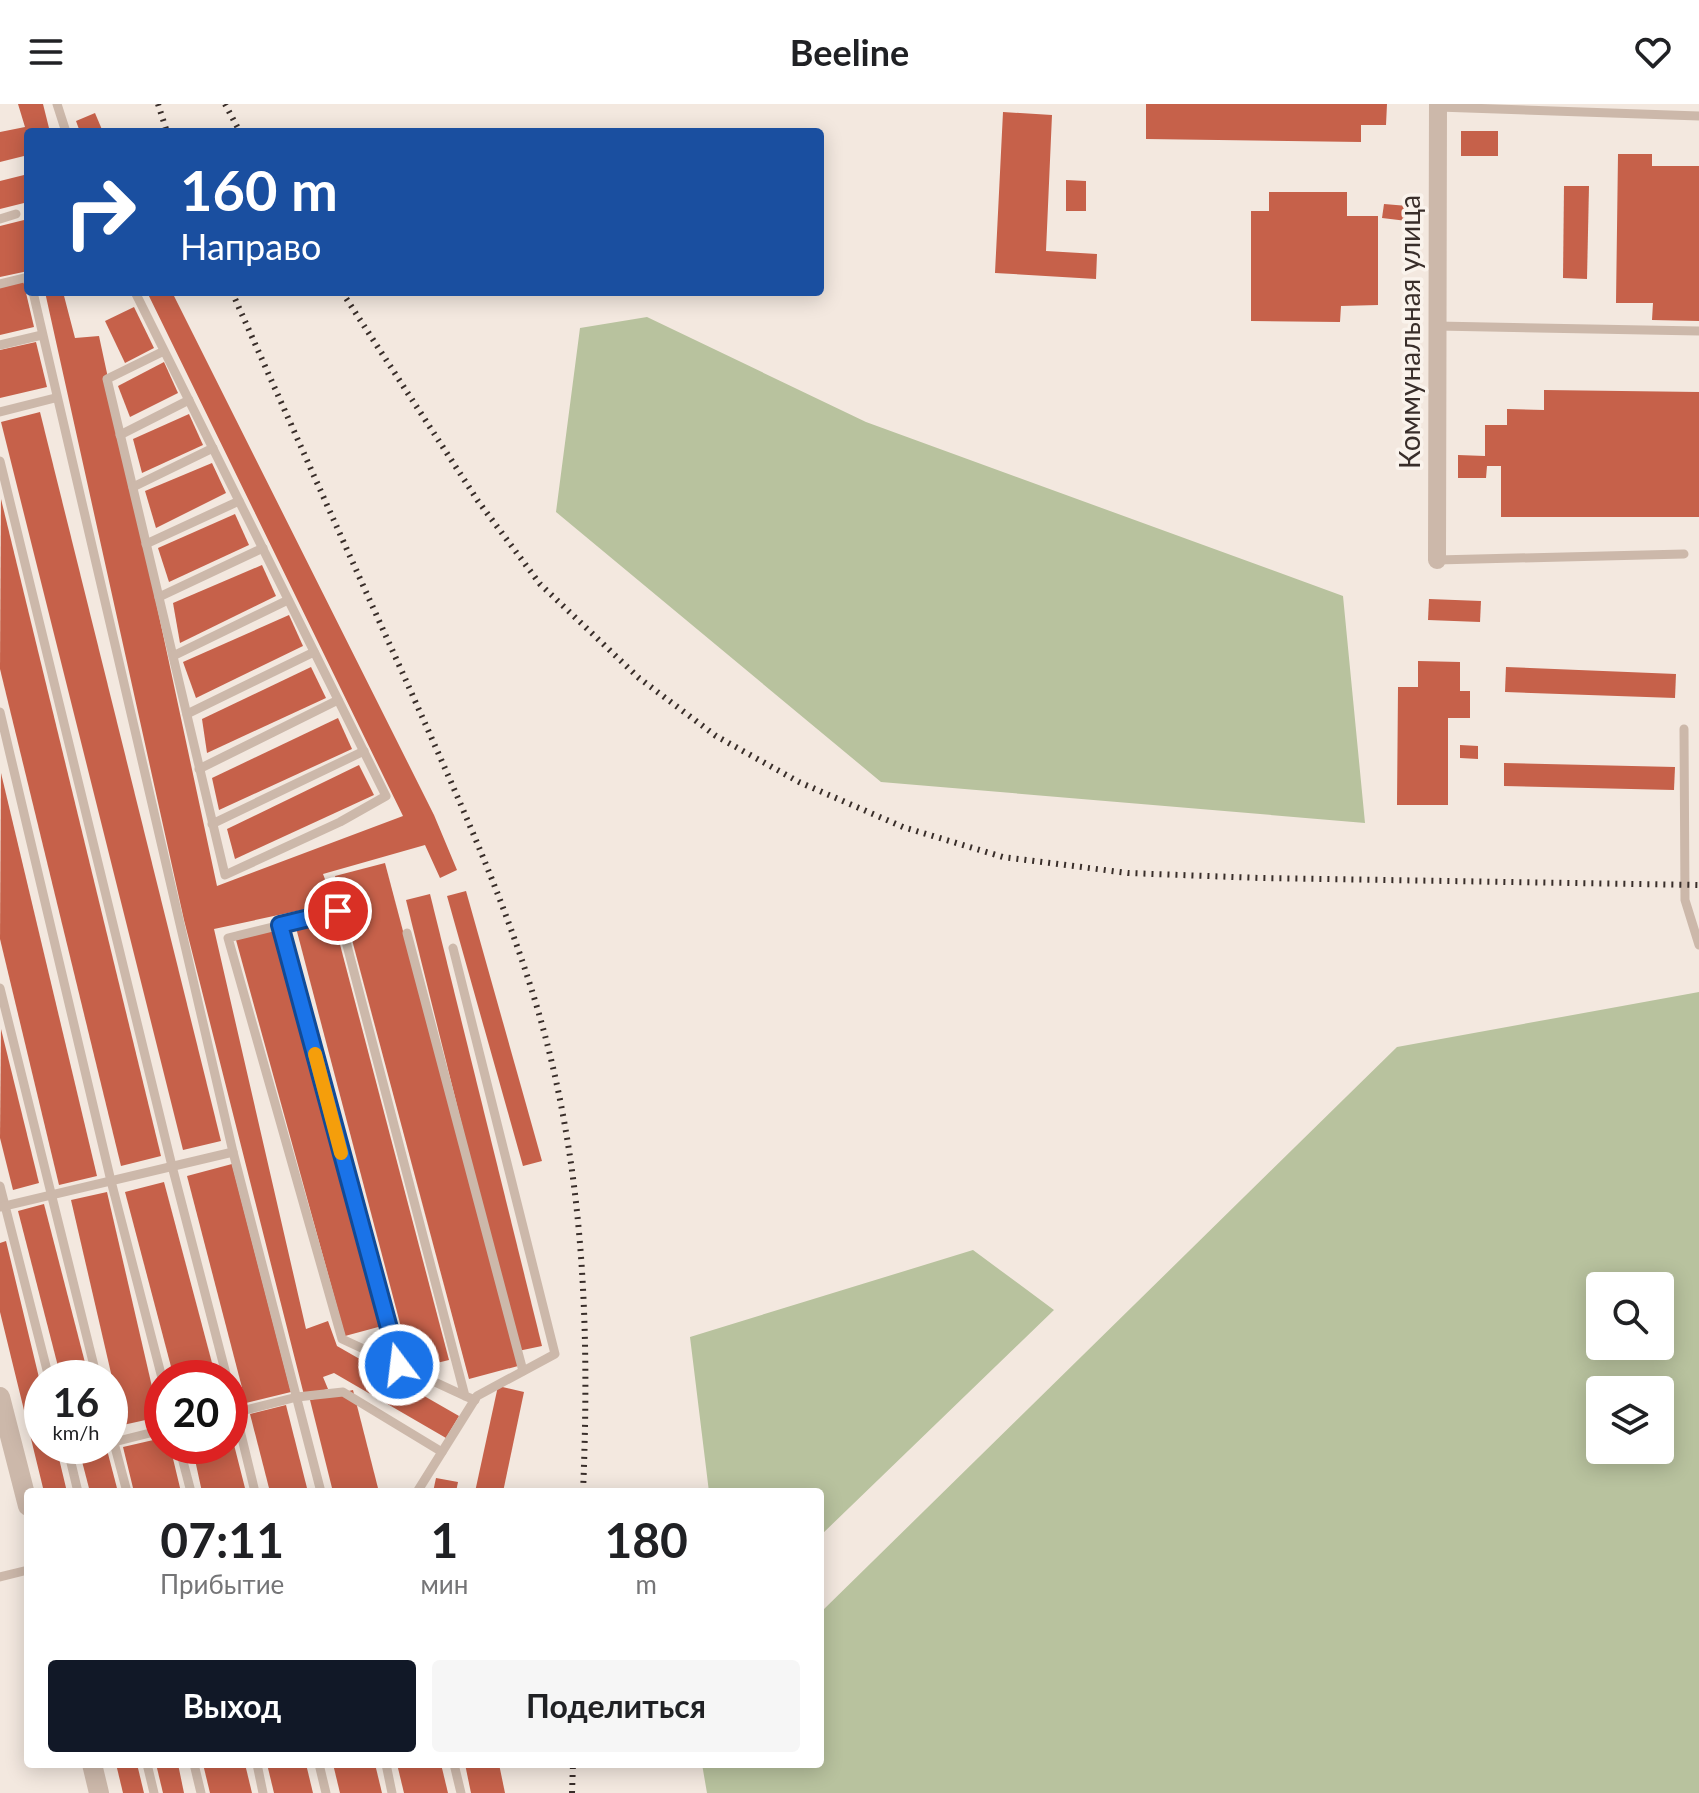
<!DOCTYPE html>
<html lang="ru">
<meta charset="utf-8">
<style>
body{margin:0;font-family:Lato,sans-serif;background:#f6f6f6;color:#202124;height:100vh;display:flex;flex-direction:column;font-size:30px;white-space:nowrap}
*{box-sizing:border-box;margin:0}
p{font-size:26px;color:#757577}
.icon{flex:none;width:44px;height:44px;fill:none;stroke:currentColor;stroke-width:2;stroke-linecap:round;stroke-linejoin:round}
.map{position:relative;flex:1;overflow:hidden}
.details{position:absolute;left:24px;top:1384px;width:800px;height:280px;display:flex;flex-direction:column;background:#fff;border-radius:8px;box-shadow:0 4px 20px #0003}
.details>*{flex:none}
.hud{position:absolute;left:24px;top:24px;width:800px;height:168px;border-radius:8px;box-shadow:0 4px 20px #0003;background:#1a4fa0;color:#fff;overflow:hidden}
.buttons{position:absolute;left:1586px;top:1168px;display:grid;gap:16px}
.buttons a{display:grid;place-items:center;width:88px;height:88px;border-radius:8px;background:#fff;box-shadow:0 4px 20px #0003;font-size:40px}
.speed{position:absolute;left:24px;top:1256px;display:flex;gap:16px;font-size:40px;font-weight:700;text-align:center}
.speed>*{display:grid;place-content:center;width:104px;height:104px;border-radius:50%;background:#fff;box-shadow:0 4px 20px #0003;line-height:1}
.speed small{font-size:20px;font-weight:400}
.speed .limit{border:12px solid #d22;background:#fff;color:#111}
.pin{position:absolute;display:grid;place-items:center;width:68px;height:68px;color:#fff;margin:-34px;border:4px solid #fff;border-radius:50%;box-shadow:0 2px 8px #0007}
.me{position:absolute;width:88px;margin:-44px;rotate:345deg;stroke-linejoin:round;filter:drop-shadow(0 0 6px #0008)}
.turn{display:flex;align-items:center;gap:28px;height:168px;padding:0 24px;font-size:36px}
.turn .icon{width:104px;height:104px;stroke-width:2.5}
.turn b{display:block;font-size:56px;line-height:68px}
.eta{display:flex;justify-content:space-evenly;align-items:center;height:136px;text-align:center}
.eta b{font-size:48px;font-weight:700;line-height:56px}
.primary-button{display:flex;gap:16px;margin-top:auto;padding:16px 24px}
.primary-button a{flex:1;height:92px;border-radius:8px;background:#111827;color:#fff;font-size:32px;font-weight:700;line-height:92px;text-align:center}
.primary-button a+a{background:#f6f6f6;color:#202124}
header{display:flex;justify-content:space-between;align-items:center;height:104px;padding:0 24px;background:#fff;font-size:36px;font-weight:700}
.map>svg:first-child{display:block}
.green{fill:#b8c29e;fill-rule:evenodd}
.building{fill:#c6614a}
.lines{fill:none;stroke-linecap:round;stroke-linejoin:round}
.service{stroke:#ccb8aa;stroke-width:9}
.minor{stroke:#ccb8aa;stroke-width:18}
.tertiary{stroke:#ccb8aa;stroke-width:20}
.rail{stroke:#392e2a;stroke-width:6;stroke-dasharray:2 6;stroke-linecap:butt}
.route-casing{stroke:#114b97;stroke-width:20}
.route{stroke:#1a73e8;stroke-width:14}
.slow{stroke:#f59e0b;stroke-width:14}
.labels{text-anchor:middle;dominant-baseline:central;stroke-width:7;stroke-linejoin:round;paint-order:stroke}
.street-label{font-size:28px;fill:#392e2a;stroke:#faf3ec}
</style>
<header><svg class="icon" aria-label="menu" viewBox="0 0 24 24"><path d="M4 6h16M4 12h16M4 18h16"/></svg>Beeline<svg class="icon" aria-label="heart" viewBox="0 0 24 24"><path d="M12 20l-8-8c-3-5 5-10 8-4 3-6 11-1 8 4z"/></svg></header>
<div class="map">
<svg width="1699" height="1689" viewBox="0 0 1699 1689">
<rect width="100%" height="100%" fill="#f3e8df"/>
<!-- green -->
<g class="green">
<polygon points="647,213 866,318 1343,492 1365,719 881,678 556,408 580,224"/>
<path d="M1699,888V1689H707L702,1660H820V1509L1397,943ZM1600,1182H1660V1242H1600ZM1600,1286H1660V1346H1600Z"/>
<polygon points="973,1146 1054,1206 820,1432 820,1388 709,1388 690,1233"/>
</g>
<!-- building -->
<g class="building">
<polygon points="18,0 43,0 50,28 28,28 28,51 0,58 0,28 25,23"/>
<polygon points="1146,0 1387,0 1386,21 1361,21 1361,38 1146,35"/>
<polygon points="1003,8 1052,11 1046,147 1097,150 1096,175 995,169"/>
<polygon points="95,9 103,28 80,28 76,17"/>
<rect x="1461" y="27" width="37" height="25"/>
<polygon points="1618,50 1652,50 1652,62 1699,62 1699,217 1652,216 1653,199 1616,199"/>
<polygon points="28,70 28,98 0,105 0,77"/>
<polygon points="1066,76 1086,77 1086,107 1066,107"/>
<polygon points="1564,82 1589,82 1587,175 1563,174"/>
<polygon points="1269,88 1347,88 1347,112 1378,112 1378,201 1341,202 1340,218 1251,217 1251,107 1269,107"/>
<polygon points="1384,100 1408,102 1407,117 1382,114"/>
<polygon points="28,115 28,167 0,173 0,122"/>
<polygon points="23,176 34,223 0,231 0,182"/>
<polygon points="45,188 63,188 75,234 99,232 217,782 403,712 147,188 172,188 434,711 457,766 440,774 425,741 323,770 334,799 214,825 306,1225 328,1217 337,1242 459,1312 446,1334 334,1269 323,1273 328,1285 304,1291 184,816"/>
<polygon points="134,203 154,244 125,259 105,217"/>
<polygon points="36,238 47,283 0,294 0,246"/>
<polygon points="164,258 178,289 130,313 118,282"/>
<polygon points="1544,286 1699,288 1699,413 1501,413 1501,362 1487,362 1486,374 1458,374 1458,351 1485,352 1485,321 1507,321 1507,305 1544,306"/>
<polygon points="40,308 221,1037 183,1046 1,318"/>
<polygon points="189,310 203,341 142,369 133,335"/>
<polygon points="212,359 226,389 156,424 145,387"/>
<polygon points="1,395 161,1052 121,1062 0,565"/>
<polygon points="235,410 249,441 169,478 158,444"/>
<polygon points="262,461 276,492 180,539 173,499"/>
<polygon points="1429,495 1481,497 1480,518 1428,516"/>
<polygon points="289,511 303,542 196,594 183,558"/>
<polygon points="1418,557 1460,558 1460,587 1470,587 1470,614 1448,614 1448,701 1397,701 1398,583 1418,583"/>
<polygon points="311,563 326,594 207,649 202,615"/>
<polygon points="1506,563 1676,570 1675,594 1505,588"/>
<polygon points="338,614 352,645 219,706 212,674"/>
<polygon points="1460,641 1478,642 1478,655 1460,654"/>
<polygon points="1504,659 1675,663 1674,686 1504,682"/>
<polygon points="359,661 374,691 235,755 227,725"/>
<polygon points="1,669 97,1072 59,1081 0,835"/>
<polygon points="385,759 518,1262 469,1275 335,772"/>
<polygon points="466,787 542,1057 523,1062 447,792"/>
<polygon points="430,790 542,1242 518,1247 406,796"/>
<polygon points="332,810 449,1256 412,1265 295,820"/>
<polygon points="273,825 382,1222 345,1232 236,836"/>
<polygon points="1,925 39,1079 13,1086 0,1034"/>
<polygon points="232,1060 291,1288 246,1299 187,1072"/>
<polygon points="164,1078 216,1274 174,1274 125,1088"/>
<polygon points="107,1088 159,1313 123,1321 71,1096"/>
<polygon points="44,1100 89,1274 61,1274 18,1107"/>
<polygon points="6,1137 42,1286 42,1342 56,1342 67,1388 44,1388 0,1208 0,1139"/>
<polygon points="498,1282 524,1288 503,1388 475,1388"/>
<polygon points="353,1286 379,1388 333,1388 310,1296"/>
<polygon points="286,1301 308,1388 270,1388 250,1310"/>
<polygon points="230,1325 246,1388 202,1388 192,1342 230,1342"/>
<polygon points="162,1334 162,1342 170,1342 181,1388 134,1388 123,1343"/>
<polygon points="78,1342 106,1342 118,1388 90,1388"/>
<polygon points="436,1374 458,1378 456,1388 433,1388"/>
<polygon points="116,1660 137,1660 144,1689 123,1689"/>
<polygon points="156,1660 178,1660 184,1689 163,1689"/>
<polygon points="203,1660 245,1660 252,1689 210,1689"/>
<polygon points="267,1660 306,1660 313,1689 274,1689"/>
<polygon points="333,1660 375,1660 382,1689 340,1689"/>
<polygon points="397,1660 441,1660 448,1689 404,1689"/>
<polygon points="465,1660 499,1660 505,1689 471,1689"/>
</g>
<g class="lines">
<!-- service -->
<g class="service">
<polyline points="57,0 66,28"/>
<polyline points="1438,3 1699,12"/>
<polyline points="0,115 16,110"/>
<polyline points="0,180 28,173"/>
<polyline points="33,188 233,1048 321,1388"/>
<polyline points="135,188 386,692 340,718 225,771 107,275 164,247"/>
<polyline points="1437,222 1699,227"/>
<polyline points="0,241 42,231"/>
<polyline points="0,308 55,294"/>
<polyline points="120,331 189,296"/>
<polyline points="0,357 172,1062 227,1274"/>
<polyline points="133,383 213,344"/>
<polyline points="146,440 239,397"/>
<polyline points="1437,456 1684,450"/>
<polyline points="159,493 263,444"/>
<polyline points="173,552 288,496"/>
<polyline points="0,608 111,1077 162,1274"/>
<polyline points="187,610 314,548"/>
<polyline points="1684,625 1685,796 1699,841"/>
<polyline points="199,665 338,596"/>
<polyline points="212,720 364,647"/>
<polyline points="280,821 399,1261"/>
<polyline points="407,829 523,1267"/>
<polyline points="0,884 97,1274"/>
<polyline points="0,1082 49,1274"/>
<polyline points="0,1103 233,1048"/>
<polyline points="230,1285 255,1388"/>
<polyline points="465,1292 338,807 228,834 342,1235 465,1292 475,1296"/>
<polyline points="230,1310 297,1293 343,1288 442,1348"/>
<polyline points="110,1324 127,1388"/>
<polyline points="114,1338 162,1326"/>
<polyline points="67,1342 78,1388"/>
<polyline points="179,1342 191,1388"/>
<polyline points="417,1388 477,1292 555,1250 453,844"/>
<polyline points="0,1473 28,1466"/>
<polyline points="147,1660 154,1689"/>
<polyline points="194,1660 201,1689"/>
<polyline points="257,1660 263,1689"/>
<polyline points="319,1660 326,1689"/>
<polyline points="386,1660 392,1689"/>
<polyline points="454,1660 461,1689"/>
</g>
<!-- minor -->
<polyline class="minor" points="1437,456 1438,0"/>
<!-- tertiary -->
<g class="tertiary">
<polyline points="0,1293 28,1402"/>
<polyline points="92,1660 99,1689"/>
</g>
<!-- rail -->
<g class="rail">
<polyline points="158,0 167,28"/>
<polyline points="225,0 240,28"/>
<path d="M232,188C289,316 346,444 404,572C450,676 499,781 533,890C584,1053 590,1219 583,1388"/>
<polyline points="342,188 478,397 540,480 639,574 716,632 799,678 903,723 1003,753 1128,769 1260,774 1699,781"/>
<polyline points="572,1689 573,1660"/>
</g>
</g>
<g class="lines">
<!-- route casing -->
<g class="route-casing">
<polyline id="route" points="338,807 280,821 399,1261"/>
</g>
<!-- route -->
<use href="#route" class="route"/>
<!-- slow -->
<polyline class="slow" points="315,950 341,1049"/>
</g>
<g class="labels">
<!-- street labels -->
<g class="street-label">
<text transform="translate(1409 228) rotate(-90)">Коммунальная улица</text>
</g>
</g>
</svg>
<div class="buttons">
<a><svg class="icon" aria-label="search" viewBox="0 0 24 24"><circle cx="10" cy="10" r="6"/><path d="M15 15l6 6"/></svg></a>
<a><svg class="icon" aria-label="layers" viewBox="0 0 24 24"><path d="M12 4l9 5-9 5-9-5zM3 14l9 5 9-5"/></svg></a>
</div>
<div class="speed"><div>16<small>km/h</small></div><div class="limit">20</div></div>
<div class="pin" style="left:338px;top:807px;background:#d93025"><svg class="icon" aria-label="arrive" viewBox="0 0 24 24"><path d="M6 21V4h12l-3 4 3 4H6"/></svg></div>
<svg class="me" style="left:399px;top:1261px" viewBox="-20 -20 40 40"><circle r="17" fill="#1a73e8" stroke="#fff" stroke-width="3"/><path d="M0-11L8 9 0 5-8 9z" fill="#fff"/></svg>
<div class="hud">
<div class="turn"><svg class="icon" aria-label="right" viewBox="0 0 24 24"><path d="M7 20v-9h11M14 6l5 5-5 5"/></svg><div><b>160 m</b>Направо</div></div>
</div>
<section class="details">
<div class="eta">
<div><b>07:11</b><p>Прибытие</p></div>
<div><b>1</b><p>мин</p></div>
<div><b>180</b><p>m</p></div>
</div>
<div class="primary-button"><a>Выход</a><a>Поделиться</a></div>
</section>
</div>
